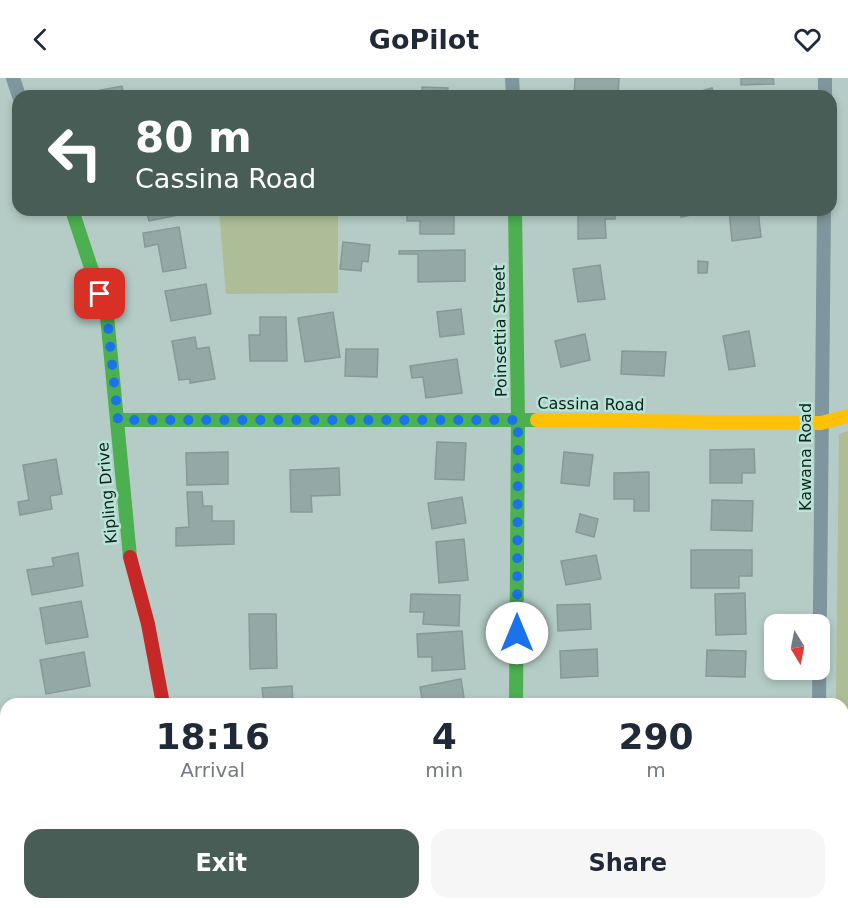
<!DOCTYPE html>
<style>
body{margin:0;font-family:"DejaVu Sans",sans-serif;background:#f6f6f7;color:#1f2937;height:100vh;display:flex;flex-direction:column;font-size:22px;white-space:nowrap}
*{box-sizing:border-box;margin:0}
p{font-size:20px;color:#747a83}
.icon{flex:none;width:33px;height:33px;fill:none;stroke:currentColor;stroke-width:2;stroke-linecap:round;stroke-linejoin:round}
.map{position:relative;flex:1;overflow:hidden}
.panel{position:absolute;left:0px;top:620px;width:849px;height:212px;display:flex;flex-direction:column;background:#fff;border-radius:18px 18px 0 0;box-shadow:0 3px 9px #0003}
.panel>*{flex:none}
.top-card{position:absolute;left:12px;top:12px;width:825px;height:126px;border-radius:18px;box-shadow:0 3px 9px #0003;background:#495d57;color:#fff;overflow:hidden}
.needle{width:39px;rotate:170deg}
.buttons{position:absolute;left:764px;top:536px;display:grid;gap:12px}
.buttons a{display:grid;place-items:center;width:66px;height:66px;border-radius:12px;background:#fff;box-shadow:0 3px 9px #0003;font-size:30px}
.pin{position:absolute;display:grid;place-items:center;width:51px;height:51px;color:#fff;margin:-26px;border-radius:12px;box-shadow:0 3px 9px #0006}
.me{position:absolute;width:66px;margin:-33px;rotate:0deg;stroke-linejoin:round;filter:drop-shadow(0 0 4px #0008)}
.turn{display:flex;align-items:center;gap:21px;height:126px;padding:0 24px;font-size:27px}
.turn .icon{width:78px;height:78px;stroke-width:2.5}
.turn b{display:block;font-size:42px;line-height:51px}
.eta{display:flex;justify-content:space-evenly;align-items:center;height:102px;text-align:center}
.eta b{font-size:36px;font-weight:700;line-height:42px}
.primary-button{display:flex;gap:12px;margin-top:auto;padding:12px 24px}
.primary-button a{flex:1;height:69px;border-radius:18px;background:#495d57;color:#fff;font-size:24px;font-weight:700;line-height:69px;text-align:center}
.primary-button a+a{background:#f6f6f7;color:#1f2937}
header{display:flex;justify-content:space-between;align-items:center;height:78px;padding:0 24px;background:#fff;font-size:27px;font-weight:700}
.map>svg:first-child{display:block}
.green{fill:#adbd97}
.building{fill:#94a8a5;stroke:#869996;stroke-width:1.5}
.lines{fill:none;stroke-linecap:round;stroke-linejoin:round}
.street{stroke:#7e969d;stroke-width:14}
.fast{stroke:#4caf50;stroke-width:14}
.slow{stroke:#ffc107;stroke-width:14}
.jam{stroke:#c62828;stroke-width:14}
.route{stroke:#1a73e8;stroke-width:10;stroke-dasharray:0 18}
.labels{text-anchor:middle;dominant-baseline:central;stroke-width:5;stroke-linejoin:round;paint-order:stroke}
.street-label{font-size:16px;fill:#0f211c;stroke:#b7e4d6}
</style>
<header><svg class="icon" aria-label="back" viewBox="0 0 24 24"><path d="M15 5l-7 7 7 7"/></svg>GoPilot<svg class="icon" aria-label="heart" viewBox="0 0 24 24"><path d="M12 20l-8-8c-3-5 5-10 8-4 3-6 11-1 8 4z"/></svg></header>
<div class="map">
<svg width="848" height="830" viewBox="0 0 848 830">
<rect width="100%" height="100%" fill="#b4ccc5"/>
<!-- green -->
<g class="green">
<polygon points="219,132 338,132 338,215 226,216"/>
<polygon points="848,353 848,724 843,725 843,626 836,625 839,356"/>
</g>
<!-- building -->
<g class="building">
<polygon points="575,0 619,0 618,18 574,18"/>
<polygon points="741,0 773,0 774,6 741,7"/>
<polygon points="122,8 124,18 91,18 90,14"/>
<polygon points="422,9 448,10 448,18 422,18"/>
<polygon points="712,10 715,18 684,18"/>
<polygon points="146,132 183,132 184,136 149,143"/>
<polygon points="407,132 454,132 454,156 420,156 420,143 407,143"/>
<polygon points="578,132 615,132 615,141 605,141 606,160 578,161"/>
<polygon points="680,132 696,132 696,136 681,139"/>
<polygon points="729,132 758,132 761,159 732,163"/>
<polygon points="179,149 186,190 163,194 158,166 145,169 143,155"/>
<polygon points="343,164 370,167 368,184 362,183 361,193 340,191"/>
<polygon points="465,172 465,203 418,204 418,176 399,176 399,173"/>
<polygon points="698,183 708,184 707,195 698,195"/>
<polygon points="600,187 605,221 578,224 573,191"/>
<polygon points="206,206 211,236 171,243 165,213"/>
<polygon points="461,231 464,256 440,259 437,234"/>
<polygon points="333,234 340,279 305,284 298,240"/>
<polygon points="260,239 286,239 287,283 250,283 249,257 260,257"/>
<polygon points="749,253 755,288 729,292 723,258"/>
<polygon points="585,256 590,282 561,289 555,263"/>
<polygon points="195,259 197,271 209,269 215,301 190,305 190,301 179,302 172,263"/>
<polygon points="346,271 378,271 377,299 345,298"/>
<polygon points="622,273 666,274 664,298 621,296"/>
<polygon points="457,281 462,315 426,320 423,299 412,300 410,288"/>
<polygon points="437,364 466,365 464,402 435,401"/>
<polygon points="754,371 755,395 742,395 742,405 710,405 710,372"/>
<polygon points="228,374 228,406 187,407 186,375"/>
<polygon points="564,374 593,377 589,408 561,405"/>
<polygon points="56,381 62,416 50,418 52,431 20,437 18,424 29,422 23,387"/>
<polygon points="339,390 340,417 311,418 312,434 291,434 290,392"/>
<polygon points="649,394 649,433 634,433 634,421 614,421 614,395"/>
<polygon points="187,414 202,414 203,428 212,428 212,443 234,443 234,466 176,468 176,450 189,449"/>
<polygon points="462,419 466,445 432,451 428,425"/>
<polygon points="712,422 753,423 752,453 711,452"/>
<polygon points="580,436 598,441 594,459 576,454"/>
<polygon points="464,461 468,502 439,505 436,464"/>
<polygon points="691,472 752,472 752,498 739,498 739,510 691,510"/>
<polygon points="78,475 83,508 32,517 27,492 54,488 52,480"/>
<polygon points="596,477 601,501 566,507 561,483"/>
<polygon points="745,515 746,556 716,557 715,516"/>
<polygon points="411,516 460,517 459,548 423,546 424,534 410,534"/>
<polygon points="81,523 88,559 46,566 40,530"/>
<polygon points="590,526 591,551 558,553 557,527"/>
<polygon points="249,536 276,536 277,590 250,591"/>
<polygon points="462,553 465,591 432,593 432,579 418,579 417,556"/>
<polygon points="597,571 598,598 561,600 560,573"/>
<polygon points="707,572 746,573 745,599 706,598"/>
<polygon points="84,574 90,608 46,616 40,582"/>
<polygon points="461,601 465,626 423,626 420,609"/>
<polygon points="292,608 293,626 264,626 262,610"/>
<polygon points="584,621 585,626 559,626"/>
<polygon points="693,621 742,621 742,626 692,626"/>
<polygon points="718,825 749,825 750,830 719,830"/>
</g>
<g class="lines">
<!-- street -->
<g class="street">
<polyline points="13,0 19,18"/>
<polyline points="512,0 513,18"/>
<polyline points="825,18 825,0"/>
<polyline points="819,626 824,132"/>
<polyline points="515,830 515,825"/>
<polyline points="818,830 818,825"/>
</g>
<!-- fast -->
<g class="fast">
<polyline points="72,132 107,238 130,479"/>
<polyline points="515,132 518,342 516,626"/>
<polyline points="118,342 537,342"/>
</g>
<!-- slow -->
<polyline class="slow" points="537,342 821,345 848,338"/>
<!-- jam -->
<polyline class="jam" points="130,479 148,546 163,626"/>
</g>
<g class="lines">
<!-- route -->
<polyline class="route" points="100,216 107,238 118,342 518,342 517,555"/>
</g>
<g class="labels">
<!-- street labels -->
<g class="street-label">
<text transform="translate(500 253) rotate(-91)">Poinsettia Street</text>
<text transform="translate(591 326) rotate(1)">Cassina Road</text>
<text transform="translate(805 379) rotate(-90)">Kawana Road</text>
<text transform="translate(107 415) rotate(-95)">Kipling Drive</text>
</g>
</g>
</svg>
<div class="buttons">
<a><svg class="needle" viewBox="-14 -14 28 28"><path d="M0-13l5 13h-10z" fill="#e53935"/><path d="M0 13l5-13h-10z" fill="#747a83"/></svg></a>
</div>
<div class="pin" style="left:100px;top:216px;background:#d93025"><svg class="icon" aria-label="arrive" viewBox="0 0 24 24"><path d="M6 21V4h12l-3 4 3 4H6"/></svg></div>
<svg class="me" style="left:517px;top:555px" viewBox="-20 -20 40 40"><circle r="19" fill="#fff"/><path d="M0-13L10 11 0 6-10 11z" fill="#1a73e8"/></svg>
<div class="top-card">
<div class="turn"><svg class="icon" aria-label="left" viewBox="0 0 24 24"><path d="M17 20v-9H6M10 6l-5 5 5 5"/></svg><div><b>80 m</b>Cassina Road</div></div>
</div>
<section class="panel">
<div class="eta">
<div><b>18:16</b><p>Arrival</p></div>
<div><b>4</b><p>min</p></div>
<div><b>290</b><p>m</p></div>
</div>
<div class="primary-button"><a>Exit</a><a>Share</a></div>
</section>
</div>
